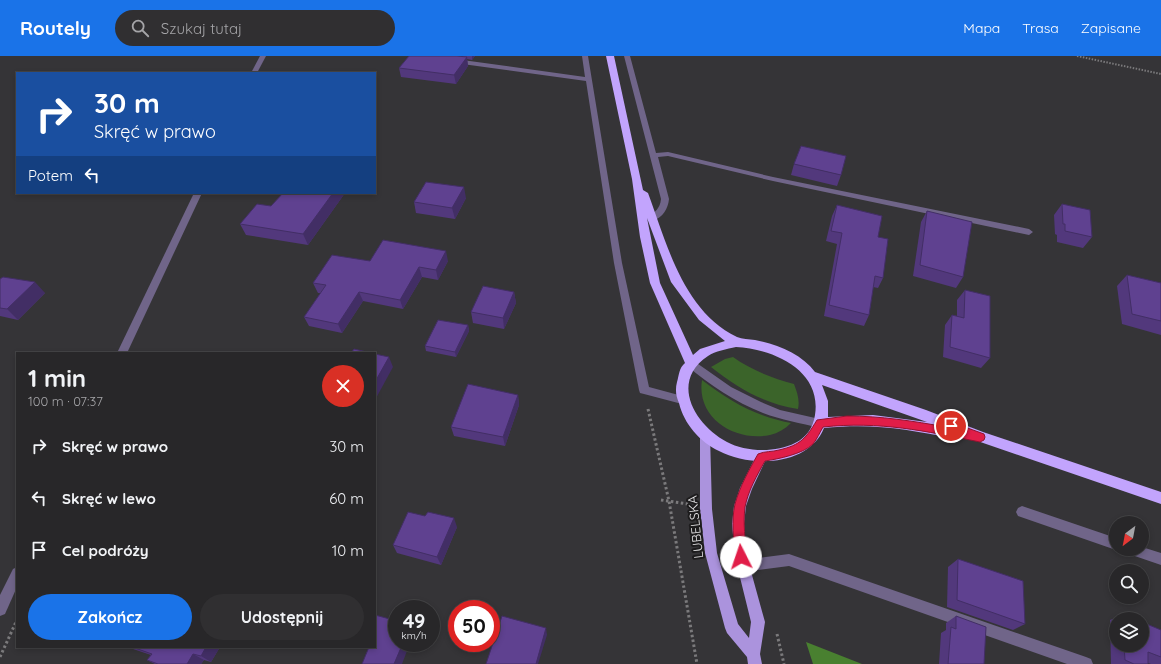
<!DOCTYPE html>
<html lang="pl">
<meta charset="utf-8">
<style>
body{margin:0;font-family:Quicksand,sans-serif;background:#302f31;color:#f1f3f6;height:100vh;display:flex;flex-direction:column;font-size:15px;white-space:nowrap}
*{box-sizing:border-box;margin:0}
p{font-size:13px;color:#a5a5a8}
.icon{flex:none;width:22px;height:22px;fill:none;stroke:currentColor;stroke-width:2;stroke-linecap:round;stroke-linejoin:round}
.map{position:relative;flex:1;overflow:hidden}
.sheet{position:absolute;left:16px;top:296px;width:360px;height:296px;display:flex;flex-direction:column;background:#282729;border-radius:0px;box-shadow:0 2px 6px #0003,0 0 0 1px #444446}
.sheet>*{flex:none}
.banner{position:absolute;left:16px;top:16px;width:360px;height:122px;border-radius:0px;box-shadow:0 2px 6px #0003,0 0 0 1px #444446;background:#1a4fa0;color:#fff;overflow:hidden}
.needle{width:26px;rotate:212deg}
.buttons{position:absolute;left:1109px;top:460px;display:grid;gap:8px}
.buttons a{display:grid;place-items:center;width:40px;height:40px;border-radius:50%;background:#282729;box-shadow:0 2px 6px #0003,0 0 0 1px #444446;font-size:20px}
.speed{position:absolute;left:388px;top:544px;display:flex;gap:8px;font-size:20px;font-weight:700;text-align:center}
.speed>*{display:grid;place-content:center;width:52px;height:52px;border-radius:50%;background:#282729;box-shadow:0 2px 6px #0003,0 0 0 1px #444446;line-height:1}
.speed small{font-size:10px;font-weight:400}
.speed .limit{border:6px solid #d22;background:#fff;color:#111}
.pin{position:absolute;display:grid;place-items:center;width:34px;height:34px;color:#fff;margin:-17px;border:2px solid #fff;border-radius:50%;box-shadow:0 1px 4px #0007}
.me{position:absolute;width:44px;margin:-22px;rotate:356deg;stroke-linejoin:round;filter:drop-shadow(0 0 3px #0008)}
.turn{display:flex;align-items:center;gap:14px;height:84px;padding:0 12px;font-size:18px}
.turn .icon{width:52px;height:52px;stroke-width:2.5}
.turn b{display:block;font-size:28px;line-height:34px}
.then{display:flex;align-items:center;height:38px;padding:0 12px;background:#0003;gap:8px;font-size:15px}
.round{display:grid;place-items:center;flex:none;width:42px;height:42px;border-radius:21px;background:#302f31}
.summary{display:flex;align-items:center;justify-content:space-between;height:68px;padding:0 12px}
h1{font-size:24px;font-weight:800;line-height:30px}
.cta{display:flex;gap:8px;margin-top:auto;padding:8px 12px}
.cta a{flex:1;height:46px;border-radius:24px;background:#1a73e8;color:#fff;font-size:16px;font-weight:800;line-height:46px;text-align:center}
.cta a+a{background:#302f31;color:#f1f3f6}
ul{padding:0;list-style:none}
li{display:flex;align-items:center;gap:12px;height:52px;padding:0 12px}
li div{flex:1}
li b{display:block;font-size:15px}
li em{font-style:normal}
header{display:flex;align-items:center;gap:24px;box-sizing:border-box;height:56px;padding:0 20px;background:#1a73e8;color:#fff}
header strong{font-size:19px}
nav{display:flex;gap:22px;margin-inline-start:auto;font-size:14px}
.search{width:280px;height:36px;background:#302f31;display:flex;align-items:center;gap:10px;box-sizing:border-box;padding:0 14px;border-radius:22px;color:#a5a5a8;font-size:15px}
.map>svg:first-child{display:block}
.green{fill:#3b642a}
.forest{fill:#498030}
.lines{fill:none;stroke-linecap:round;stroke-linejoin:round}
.path-far1{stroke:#7b7a7c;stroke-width:2;stroke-dasharray:1.5 1.5;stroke-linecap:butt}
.path{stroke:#7b7a7c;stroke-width:3;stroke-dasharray:2.5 2.5;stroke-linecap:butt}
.minor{fill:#706589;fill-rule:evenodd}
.major{fill:#ab93dd;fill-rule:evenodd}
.highway{fill:#c2a4fd;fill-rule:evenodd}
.wall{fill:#52387c}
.shaded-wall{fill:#422e65}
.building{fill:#5f4190;stroke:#422e65}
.route{fill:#e11d48;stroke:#92132f}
.labels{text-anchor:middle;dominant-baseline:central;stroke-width:4;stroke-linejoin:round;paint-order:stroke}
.near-street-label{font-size:13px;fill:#e6e5e7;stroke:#1d1c1d}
</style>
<header>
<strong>Routely</strong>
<div class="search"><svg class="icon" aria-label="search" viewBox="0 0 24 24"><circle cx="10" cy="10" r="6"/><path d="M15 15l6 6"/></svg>Szukaj tutaj</div>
<nav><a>Mapa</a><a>Trasa</a><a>Zapisane</a></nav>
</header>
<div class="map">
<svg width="1161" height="608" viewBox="0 0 1161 608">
<rect width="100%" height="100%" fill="#353437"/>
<!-- green -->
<g class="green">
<path d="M733,301C751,314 772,322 794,328C797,336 800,344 798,353C764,348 738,332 711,311L725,303Z"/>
<path d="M702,324C729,345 757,361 791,367C785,373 778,377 770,379C735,386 696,362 702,324Z"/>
</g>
<!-- forest -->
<polygon class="forest" points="806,586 862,608 813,608"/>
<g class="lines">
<!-- path-far1 -->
<polyline class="path-far1" points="1077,0 1161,18"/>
<!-- path -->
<g class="path">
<polyline points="648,353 669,445 697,608"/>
<polyline points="661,444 688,448"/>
<polyline points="777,578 784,608"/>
<polyline points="0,601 16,566"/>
</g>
<!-- minor -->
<g class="minor">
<polygon points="260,0 266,0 257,17 251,17"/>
<polygon points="582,0 588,0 622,207 649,331 686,341 687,344 686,347 682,348 644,338 640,337 639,334 614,207 586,25 455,7 452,5 455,3 585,21"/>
<path d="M624,0H630L656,97L668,96L773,121L1029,173L1033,176L1029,179L773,125L668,100L658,101L669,143C668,153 663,161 653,165L650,164L649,162C655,155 660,153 661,143Z"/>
<polygon points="194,137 202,137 127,297 117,297"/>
<path d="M691,303L731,331L761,346L780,354L824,364L825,367L824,370L820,372C801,367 781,364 763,357C735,346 710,329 687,310L686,307L687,304Z"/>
<polygon points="1022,450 1116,482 1116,493 1118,493 1116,494 1018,460 1016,456 1018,452"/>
<polygon points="1142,491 1161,497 1161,509 1126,497 1124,493 1142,493"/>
<polygon points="789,498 1086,601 1091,603 1093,608 1067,608 789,510 743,516 739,514 737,510 739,506 743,504"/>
<polygon points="17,511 17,531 5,558 0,560 0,539 13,513"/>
</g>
<!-- major -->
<polygon class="major" points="705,374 709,376 710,379 712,453 717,497 738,568 749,582 751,566 735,501 732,468 734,450 740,432 757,398 761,396 765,398 767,401 752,433 746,450 744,468 747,501 765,566 760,598 762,608 748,608 747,601 727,577 725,572 705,497 700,453 700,379 701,376"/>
<!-- highway -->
<path class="highway" d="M606,0H614L643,134L648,137C667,188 683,255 737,281C742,283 749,283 755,284C777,288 802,298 815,316L926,354L983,376L1161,436V448L960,379L955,383C907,373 873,367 824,372C809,410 751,412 719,395C700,386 684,368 679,347C676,340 675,334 677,326C679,319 679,312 685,307L650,227L640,181L632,123ZM647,162L671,226L699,264L725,285L700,293L693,299L660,227ZM736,291C773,293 822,314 815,359C813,372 806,382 795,387C776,397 745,396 727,386C695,369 669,326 708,300C715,295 727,293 736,291ZM822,329L927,366L873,359L828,361V345Z"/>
</g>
<!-- wall -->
<g class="wall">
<polygon points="409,0 475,0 472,4 467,3 468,10 456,28 401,21 399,12"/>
<polygon points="794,108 841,119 837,130 791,119"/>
<polygon points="345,137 308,189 246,179 240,168 271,150"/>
<polygon points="466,142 455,163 416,157 414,146"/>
<polygon points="1062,148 1092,181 1083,192 1057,186 1057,179 1055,178 1054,159"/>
<polygon points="837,149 878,181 883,222 878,232 873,231 869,259 864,270 824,260 837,188 826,185 832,160"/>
<polygon points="927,155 963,221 956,232 913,220 921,166"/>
<polygon points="370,205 448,205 438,224 422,221 403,253 363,245 342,277 309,270 304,261 321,237 318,237 313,227"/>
<polygon points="1127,219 1161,227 1161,279 1122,268 1117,230"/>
<polygon points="0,223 45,237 18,264 0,260"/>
<polygon points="965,234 990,302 981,312 943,301 945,269 952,259 957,260 957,244"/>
<polygon points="514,236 516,247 504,273 473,267 471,256"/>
<polygon points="468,269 469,275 456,301 426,295 425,290"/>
<polygon points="518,339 519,349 505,390 454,380 451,371"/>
<polygon points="457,471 441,509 397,497 393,489"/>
<polygon points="958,503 1025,568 1013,574 947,551 948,511"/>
<polygon points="1122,559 1134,563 1116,563 1116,589 1142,589 1161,574 1161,608 1151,608 1148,607 1148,608 1111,608 1110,564"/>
<polygon points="956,560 984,608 939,608 941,577 946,574 946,567"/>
<polygon points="127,591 220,591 211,606 204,604 201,608 155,608 147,604 151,599"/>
</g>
<!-- shaded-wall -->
<g class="shaded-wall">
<polygon points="472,0 475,0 472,4"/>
<polygon points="467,1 468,10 456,28 454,19"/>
<polygon points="464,131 466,142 455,163 452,152"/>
<polygon points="333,137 345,137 308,189 303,178"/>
<polygon points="446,195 448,205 438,224 436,214"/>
<polygon points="419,211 422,221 403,253 400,244"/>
<polygon points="35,226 45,237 18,264 7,253"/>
<polygon points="359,236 363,245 342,277 338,268"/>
<polygon points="514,236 516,247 504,273 503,262"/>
<polygon points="468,269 469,275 456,301 455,296"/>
<polygon points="389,301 393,311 375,344 375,326"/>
<polygon points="518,339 519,349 505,390 503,381"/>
<polygon points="454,462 457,471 441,509 437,501"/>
<polygon points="546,572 547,579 538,608 536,608"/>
<polygon points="403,587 410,587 402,608 394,608"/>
<polygon points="206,591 220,591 211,606 201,600"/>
<polygon points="193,598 204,604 201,608 187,608"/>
</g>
<!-- building -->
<g class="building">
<polygon points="409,0 457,0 467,1 454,19 399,12"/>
<polygon points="801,90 846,100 841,119 794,108"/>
<polygon points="426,126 464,131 452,152 414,146"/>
<polygon points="283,137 333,137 303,178 240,168 257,148 271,150"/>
<polygon points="1062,148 1090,154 1092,181 1065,175 1065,168 1063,168"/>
<polygon points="837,149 882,160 878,181 888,183 883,222 875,220 869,259 829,249 842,177 831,175"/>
<polygon points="927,155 972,166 963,221 920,209"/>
<polygon points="383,184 446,195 436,214 419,211 400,244 359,236 338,268 304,261 326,229 313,227 332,199 370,205"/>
<polygon points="1127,219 1161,227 1161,265 1132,258"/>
<polygon points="3,221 35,226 7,253 0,252 0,223"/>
<polygon points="483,230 514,236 503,262 471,256"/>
<polygon points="965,234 990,240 990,302 950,291 952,259 964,262"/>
<polygon points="438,264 468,269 455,296 425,290"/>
<polygon points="354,293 371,297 351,297"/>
<polygon points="375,298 389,301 375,326"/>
<polygon points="468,328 518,339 503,381 451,371"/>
<polygon points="408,456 425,460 428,456 454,462 437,501 393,489"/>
<polygon points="958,503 1023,525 1025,568 957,544"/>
<polygon points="375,559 397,565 397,587 403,587 394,608 362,608 369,591 375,591"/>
<polygon points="1122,559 1134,563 1123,563"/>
<polygon points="502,560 546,572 536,608 486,608"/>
<polygon points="956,560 986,571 984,608 948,608 951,571 956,573"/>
<polygon points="1142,566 1161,574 1161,601 1148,596 1148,608 1134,608 1125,604 1124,589 1142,589"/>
<polygon points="132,591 206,591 201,600 193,598 187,608 158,608 147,604 152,598"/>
</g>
<!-- route -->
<path class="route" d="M847,360C881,360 913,365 946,371L947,367L951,366L984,378L985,381L984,384L980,386C925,375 880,365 823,371C820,376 817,383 813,388C803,398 778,403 765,405C757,419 748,435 745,451C743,467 745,484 747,501L745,505L741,506L737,505L735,501C734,484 731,465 735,448C740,430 749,414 758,398C765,395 772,396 779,394C801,389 806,382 817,364Z"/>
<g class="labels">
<!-- near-street labels -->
<g class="near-street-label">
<text transform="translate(695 471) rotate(-96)">LUBELSKA</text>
</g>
</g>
</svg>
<div class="buttons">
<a><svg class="needle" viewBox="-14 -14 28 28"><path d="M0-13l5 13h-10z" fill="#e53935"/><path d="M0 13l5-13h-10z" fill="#a5a5a8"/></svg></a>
<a><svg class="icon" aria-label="search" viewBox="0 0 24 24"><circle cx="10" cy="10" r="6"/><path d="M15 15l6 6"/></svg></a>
<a><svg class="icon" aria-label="layers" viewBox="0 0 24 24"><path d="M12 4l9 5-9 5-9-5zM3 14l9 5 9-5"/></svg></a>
</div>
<div class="speed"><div>49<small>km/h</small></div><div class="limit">50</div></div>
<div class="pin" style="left:951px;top:370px;background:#d93025"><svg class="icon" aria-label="arrive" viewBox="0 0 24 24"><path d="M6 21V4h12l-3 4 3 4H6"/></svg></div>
<svg class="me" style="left:741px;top:501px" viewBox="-20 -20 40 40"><circle r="19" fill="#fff"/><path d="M0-13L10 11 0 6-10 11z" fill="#e11d48"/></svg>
<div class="banner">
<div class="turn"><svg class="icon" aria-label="right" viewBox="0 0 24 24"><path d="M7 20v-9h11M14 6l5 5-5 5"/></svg><div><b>30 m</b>Skręć w prawo</div></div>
<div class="then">Potem<svg class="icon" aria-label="left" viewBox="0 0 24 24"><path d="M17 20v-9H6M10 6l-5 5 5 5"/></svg></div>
</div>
<section class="sheet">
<div class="summary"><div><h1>1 min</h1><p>100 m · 07:37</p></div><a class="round" style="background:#d93025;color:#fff"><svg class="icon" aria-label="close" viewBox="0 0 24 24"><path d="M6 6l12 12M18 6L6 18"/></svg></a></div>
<ul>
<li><svg class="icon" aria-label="right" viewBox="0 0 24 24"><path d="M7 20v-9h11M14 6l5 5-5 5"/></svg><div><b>Skręć w prawo</b></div><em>30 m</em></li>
<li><svg class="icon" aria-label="left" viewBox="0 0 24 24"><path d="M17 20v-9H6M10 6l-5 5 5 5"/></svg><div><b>Skręć w lewo</b></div><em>60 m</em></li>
<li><svg class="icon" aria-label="arrive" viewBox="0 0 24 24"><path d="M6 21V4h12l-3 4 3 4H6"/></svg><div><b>Cel podróży</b></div><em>10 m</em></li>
</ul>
<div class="cta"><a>Zakończ</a><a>Udostępnij</a></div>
</section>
</div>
